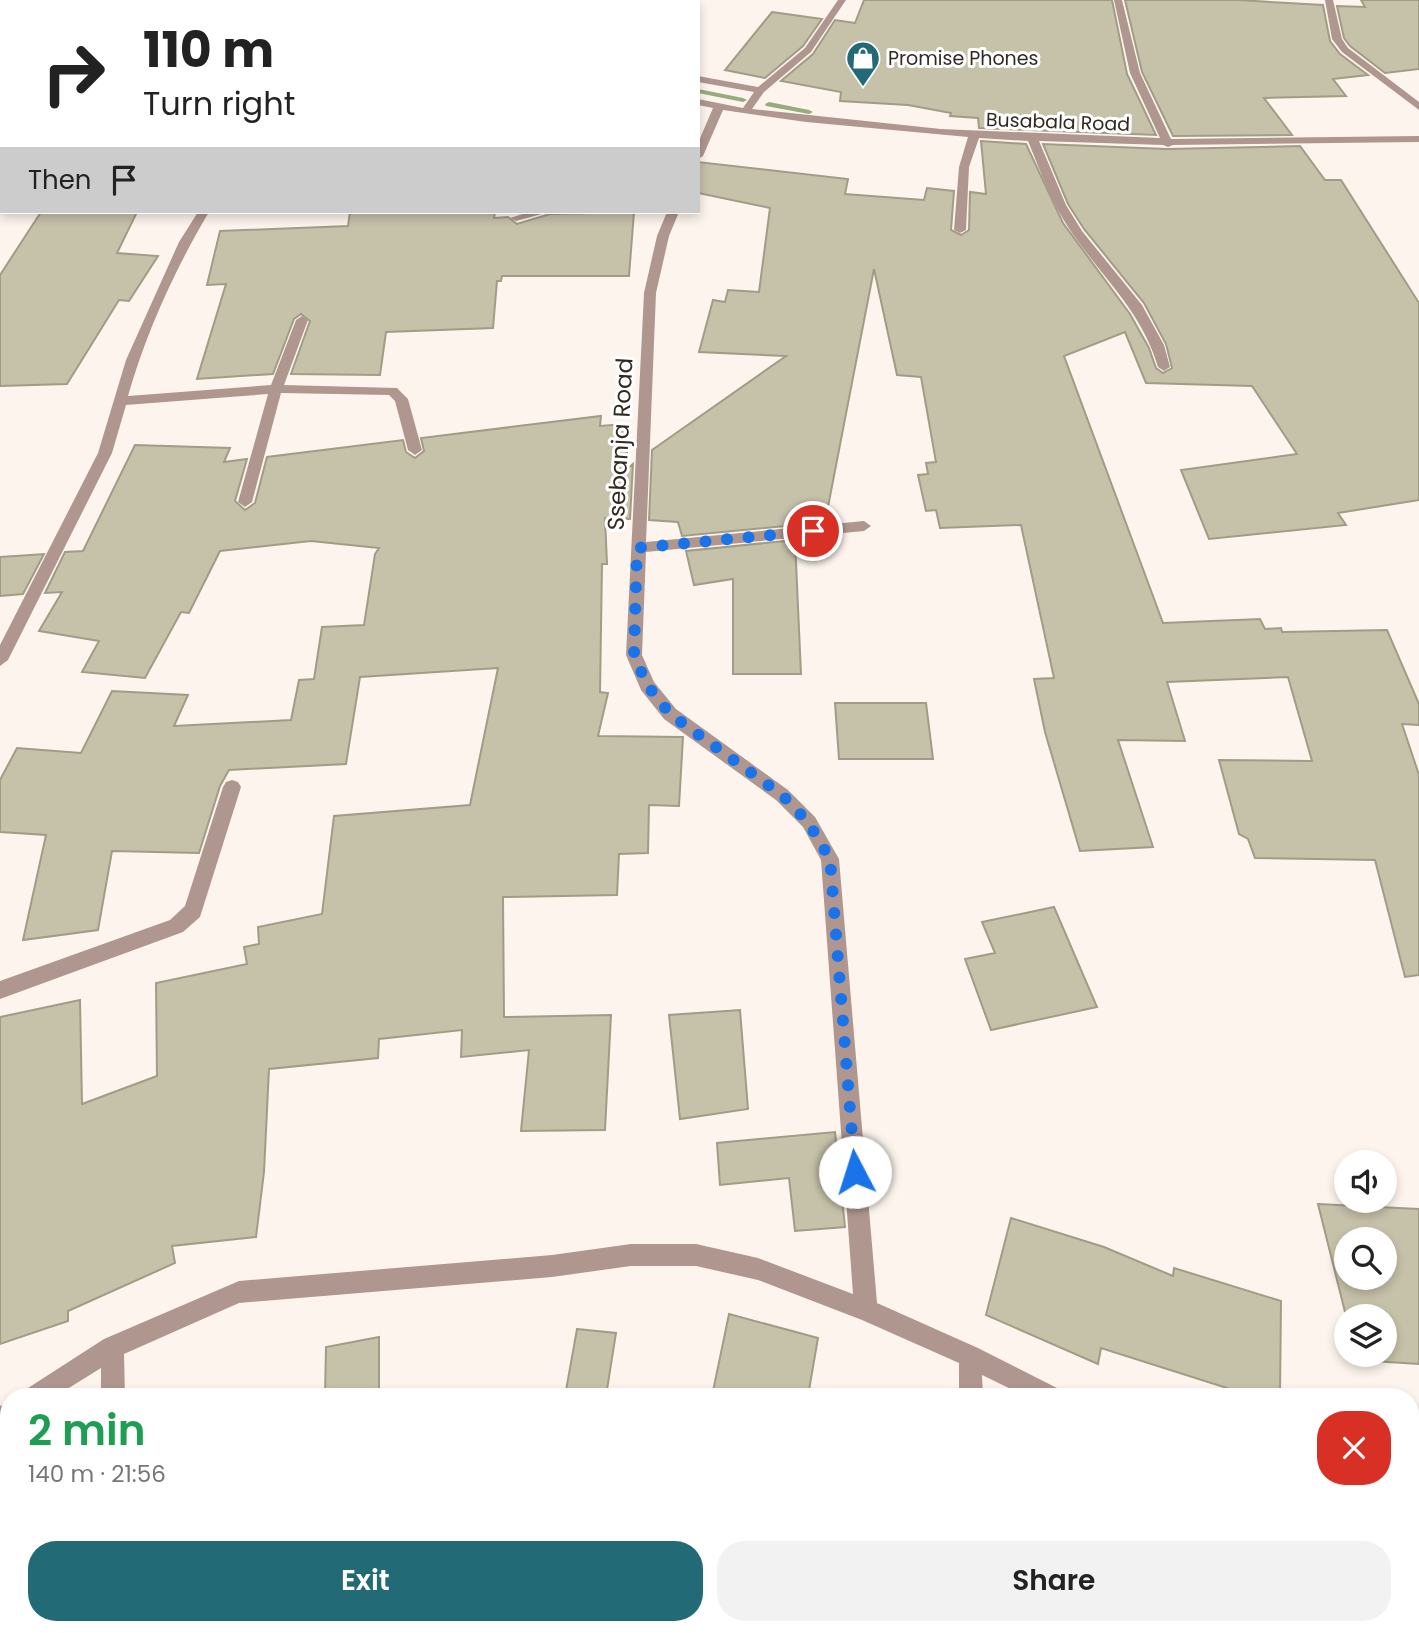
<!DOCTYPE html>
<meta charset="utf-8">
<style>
body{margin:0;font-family:Poppins,sans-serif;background:#f2f2f2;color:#222;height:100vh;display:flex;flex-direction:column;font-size:26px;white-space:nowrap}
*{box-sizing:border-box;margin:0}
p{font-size:23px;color:#767676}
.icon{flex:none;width:38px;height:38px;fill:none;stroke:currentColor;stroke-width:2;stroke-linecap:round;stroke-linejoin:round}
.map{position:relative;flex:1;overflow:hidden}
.side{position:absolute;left:0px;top:1388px;width:1419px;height:247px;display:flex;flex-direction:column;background:#fff;border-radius:28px 28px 0 0;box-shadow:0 4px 10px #0003}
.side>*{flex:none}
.hud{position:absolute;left:0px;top:0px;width:700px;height:214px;box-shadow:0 4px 10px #0003;background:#fff;color:#222;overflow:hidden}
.fabs{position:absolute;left:1334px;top:1150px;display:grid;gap:14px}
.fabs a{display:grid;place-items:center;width:63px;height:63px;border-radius:50%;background:#fff;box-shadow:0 4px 10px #0003;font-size:35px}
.pin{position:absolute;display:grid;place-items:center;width:60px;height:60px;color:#fff;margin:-30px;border:4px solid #fff;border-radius:50%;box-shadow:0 2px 7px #0007}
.me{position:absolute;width:77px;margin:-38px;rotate:355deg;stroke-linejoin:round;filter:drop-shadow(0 0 5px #0008)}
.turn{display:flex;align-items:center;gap:24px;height:147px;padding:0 28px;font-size:32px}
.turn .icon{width:91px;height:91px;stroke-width:2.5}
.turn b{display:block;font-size:49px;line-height:60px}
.then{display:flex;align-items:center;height:66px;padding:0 28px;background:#0003;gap:14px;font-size:26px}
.round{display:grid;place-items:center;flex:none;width:74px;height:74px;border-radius:28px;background:#f2f2f2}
.summary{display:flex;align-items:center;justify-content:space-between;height:119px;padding:0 28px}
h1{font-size:42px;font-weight:600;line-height:52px;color:#1e9e55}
.cta{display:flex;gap:14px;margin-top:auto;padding:14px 28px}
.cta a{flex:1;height:80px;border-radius:28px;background:#226b76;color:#fff;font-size:28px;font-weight:600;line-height:80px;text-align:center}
.cta a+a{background:#f2f2f2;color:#222}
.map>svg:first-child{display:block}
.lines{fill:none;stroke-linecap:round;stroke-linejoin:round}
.stream{fill:#98ab7c;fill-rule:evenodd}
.building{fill:#c6c1a9;stroke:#a19c85;stroke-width:2;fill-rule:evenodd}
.minor{fill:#af978f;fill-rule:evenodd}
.route{stroke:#1a73e8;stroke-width:12;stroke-dasharray:0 21.6}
.labels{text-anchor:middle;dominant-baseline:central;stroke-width:6;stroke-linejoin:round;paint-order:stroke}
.far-poi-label{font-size:19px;fill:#312a22;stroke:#fff;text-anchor:start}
.far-street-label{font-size:19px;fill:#312a22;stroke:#fff}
.street-label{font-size:23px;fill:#312a22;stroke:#fff}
</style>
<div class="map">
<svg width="1419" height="1633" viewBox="0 0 1419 1633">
<rect width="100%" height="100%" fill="#fdf5ed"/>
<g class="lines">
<!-- stream -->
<g class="stream">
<polygon points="324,0 337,2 326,2"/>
<polygon points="698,89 743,98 747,100 743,102 698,93"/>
<polygon points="769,102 809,110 813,112 809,114 766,106 765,104"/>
</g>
</g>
<!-- building -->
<g class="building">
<polygon points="864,0 1112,0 1127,74 1156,135 979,128 978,118 950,116 951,113 908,105 840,101 841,92 781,81 813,54 835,20 855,23"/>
<polygon points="1125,0 1238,0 1323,5 1330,41 1340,54 1368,75 1333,79 1346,96 1264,98 1292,135 1173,136 1142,72"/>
<polygon points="1361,0 1419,0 1419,69 1385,73 1350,46 1344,38 1337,6 1365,7"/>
<polygon points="772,12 822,19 803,46 765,78 725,70"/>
<polygon points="981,141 1026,144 1063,223 1130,314 1149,348 1156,368 1163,373 1172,368 1166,344 1144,303 1084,229 1068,204 1043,144 1167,149 1300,146 1325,180 1341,180 1419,303 1419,500 1338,513 1346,525 1209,539 1181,470 1297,454 1252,386 1146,383 1125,332 1064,356 1163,623 1260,619 1265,629 1281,628 1282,632 1387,630 1419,704 1419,725 1402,724 1419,775 1419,975 1405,977 1375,860 1255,858 1248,839 1239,834 1219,760 1312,761 1288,677 1167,682 1185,741 1118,740 1153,847 1080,851 1045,732 1034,679 1054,678 1021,525 940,528 936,510 926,511 918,475 928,474 926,463 936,462 921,377 897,375 874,269 827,512 794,511 795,525 682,536 678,522 649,520 652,450 786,356 699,352 713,300 725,302 728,290 759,292 770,208 698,193 698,162 848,179 845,194 924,200 927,188 954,191 951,230 961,235 969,230 970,192 986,194"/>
<polygon points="41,212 137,212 117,253 158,256 129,301 119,300 67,384 0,386 0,275"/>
<polygon points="350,212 495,212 494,218 508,217 517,224 550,214 634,212 629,276 502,276 501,281 497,281 493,328 386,332 380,375 291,374 310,321 301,314 294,319 273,374 197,379 226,284 207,285 220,231 348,226"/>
<polygon points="601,416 600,426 625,424 628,468 633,464 630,519 605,518 607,564 602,564 600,692 608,693 598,736 683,737 679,806 649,805 648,853 619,854 617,895 503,897 504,1017 611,1015 605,1130 521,1131 529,1050 461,1057 462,1030 379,1039 378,1058 269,1069 264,1172 256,1237 172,1246 175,1263 68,1311 68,1321 0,1344 0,1017 80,1000 82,1104 157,1076 156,983 247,964 244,947 259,944 258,927 322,914 334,816 470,805 498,668 360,677 346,764 229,770 220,786 199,853 112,851 98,930 23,940 46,835 0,832 0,780 17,748 81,753 112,691 188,695 174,726 291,720 299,680 314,679 322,627 364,625 375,554 379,548 311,541 220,551 189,613 181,612 145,678 82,672 99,641 39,631 62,592 45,593 65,552 83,551 135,445 230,448 224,462 247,459 235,501 245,510 255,503 267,457 403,440 406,452 415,458 424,451 421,438"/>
<polygon points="795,540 801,674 733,674 733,579 694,585 686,551"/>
<polygon points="44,554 23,594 0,596 0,557"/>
<polygon points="835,703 926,703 933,759 839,759"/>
<polygon points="1054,907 1097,1007 991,1030 965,959 995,953 982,922"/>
<polygon points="740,1010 748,1109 680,1119 669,1015"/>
<polygon points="835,1132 845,1227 795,1231 789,1178 720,1185 717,1143"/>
<path d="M1318,1204L1419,1209V1364L1357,1360L1356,1354H1384V1316H1346ZM1346,1239H1384V1278H1346Z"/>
<polygon points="1011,1218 1104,1247 1173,1276 1174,1268 1281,1301 1280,1396 1252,1396 1101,1348 1098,1364 986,1315"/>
<polygon points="729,1314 818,1338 808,1396 712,1396"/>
<polygon points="577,1329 616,1333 606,1396 565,1396"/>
<polygon points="379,1337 379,1396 325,1396 326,1347"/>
</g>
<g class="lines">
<!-- minor -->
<g class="minor">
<polygon points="166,0 176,0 177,2 167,2"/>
<polygon points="295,0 308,0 309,2 296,2"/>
<polygon points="546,0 554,0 545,2"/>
<path d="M838,0H846L811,52L764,92L752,109L941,129L1160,138L1130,73L1114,0H1122L1140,73L1171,139L1419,136V142L1173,145L1168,147L1163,145L1039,141L1066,205L1082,231L1142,305L1164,345L1170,367L1164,371L1158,367C1142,312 1103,278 1072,233C1052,204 1041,173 1028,141L979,138L969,167L966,230L960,233L954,230L959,167L968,137L806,122L723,110L703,156L698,159V143L713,108L698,105V99L743,108L754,92L698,82V76L758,87L805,48Z"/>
<polygon points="1325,0 1333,0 1342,39 1348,48 1419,102 1419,110 1342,52 1332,39"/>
<path d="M198,212H209C175,269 146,333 128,396L271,385L296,320L302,316L308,320L284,385L397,388L408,399L422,450L415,455L408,450L395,401L389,395L281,393L252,502L245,507L238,502L268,394L126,405L112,453L8,660L0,666V645L98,453L126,360L179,242Z"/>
<polygon points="529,212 549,212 516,221 510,218"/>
<polygon points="667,212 679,212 669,236 656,293 646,542 864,521 871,526 864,531 646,552 642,655 654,682 676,709 788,790 815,817 839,859 877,1303 978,1348 1057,1388 1061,1396 1025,1396 982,1375 983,1396 959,1396 959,1363 862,1320 758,1280 696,1266 631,1266 552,1277 239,1303 124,1354 125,1396 101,1396 101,1368 56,1396 24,1396 28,1388 104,1339 239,1281 552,1255 631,1244 696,1244 758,1258 853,1294 821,860 803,827 776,800 664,719 641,690 626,655 644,293 657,236"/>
<polygon points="232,780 238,782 241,787 200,917 183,932 0,999 0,981 170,920 185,906 223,787 226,782"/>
<polygon points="9,1402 9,1428 0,1432 0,1406"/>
<polygon points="1410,1591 1419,1595 1419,1623 1410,1619"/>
<rect x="104" y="1626" width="26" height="7"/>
<rect x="961" y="1626" width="26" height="7"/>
</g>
</g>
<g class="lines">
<!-- route -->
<polyline class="route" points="813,531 637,548 634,655 647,685 670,714 782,795 808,822 830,859 855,1172"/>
</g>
<!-- icons -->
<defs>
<g id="shop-pin" transform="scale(1.75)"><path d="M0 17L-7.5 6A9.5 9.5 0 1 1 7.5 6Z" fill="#226b76" stroke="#fff"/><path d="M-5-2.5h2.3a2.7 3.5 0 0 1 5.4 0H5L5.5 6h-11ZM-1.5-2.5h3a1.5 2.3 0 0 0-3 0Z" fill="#fff"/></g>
</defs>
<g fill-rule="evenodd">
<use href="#shop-pin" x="863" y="58"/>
</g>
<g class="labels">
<!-- far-poi labels -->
<g class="far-poi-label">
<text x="888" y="58">Promise Phones</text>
</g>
<!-- far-street labels -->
<g class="far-street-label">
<text transform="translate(1058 122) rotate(2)">Busabala Road</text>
</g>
<!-- street labels -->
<g class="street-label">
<text transform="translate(620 444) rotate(-87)">Ssebanja Road</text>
</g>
</g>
</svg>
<div class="fabs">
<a><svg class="icon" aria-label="sound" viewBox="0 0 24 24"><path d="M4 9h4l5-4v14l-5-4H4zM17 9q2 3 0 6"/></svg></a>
<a><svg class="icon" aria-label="search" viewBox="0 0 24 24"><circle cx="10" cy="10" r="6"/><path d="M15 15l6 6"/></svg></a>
<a><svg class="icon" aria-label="layers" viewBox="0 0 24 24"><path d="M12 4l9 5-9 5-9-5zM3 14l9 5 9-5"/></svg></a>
</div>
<div class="pin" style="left:813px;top:531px;background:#d93025"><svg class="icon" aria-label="arrive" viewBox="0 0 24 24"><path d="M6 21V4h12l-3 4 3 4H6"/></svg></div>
<svg class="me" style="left:855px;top:1172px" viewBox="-20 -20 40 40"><circle r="19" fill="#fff"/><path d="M0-13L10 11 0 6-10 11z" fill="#1a73e8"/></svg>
<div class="hud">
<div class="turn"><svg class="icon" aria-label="right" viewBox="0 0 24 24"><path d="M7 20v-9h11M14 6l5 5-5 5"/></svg><div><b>110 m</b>Turn right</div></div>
<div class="then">Then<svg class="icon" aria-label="arrive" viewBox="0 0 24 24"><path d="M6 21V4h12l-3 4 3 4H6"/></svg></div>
</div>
<section class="side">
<div class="summary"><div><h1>2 min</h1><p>140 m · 21:56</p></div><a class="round" style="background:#d93025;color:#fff"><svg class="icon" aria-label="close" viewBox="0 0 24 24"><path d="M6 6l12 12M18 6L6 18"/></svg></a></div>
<div class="cta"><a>Exit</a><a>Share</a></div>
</section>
</div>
